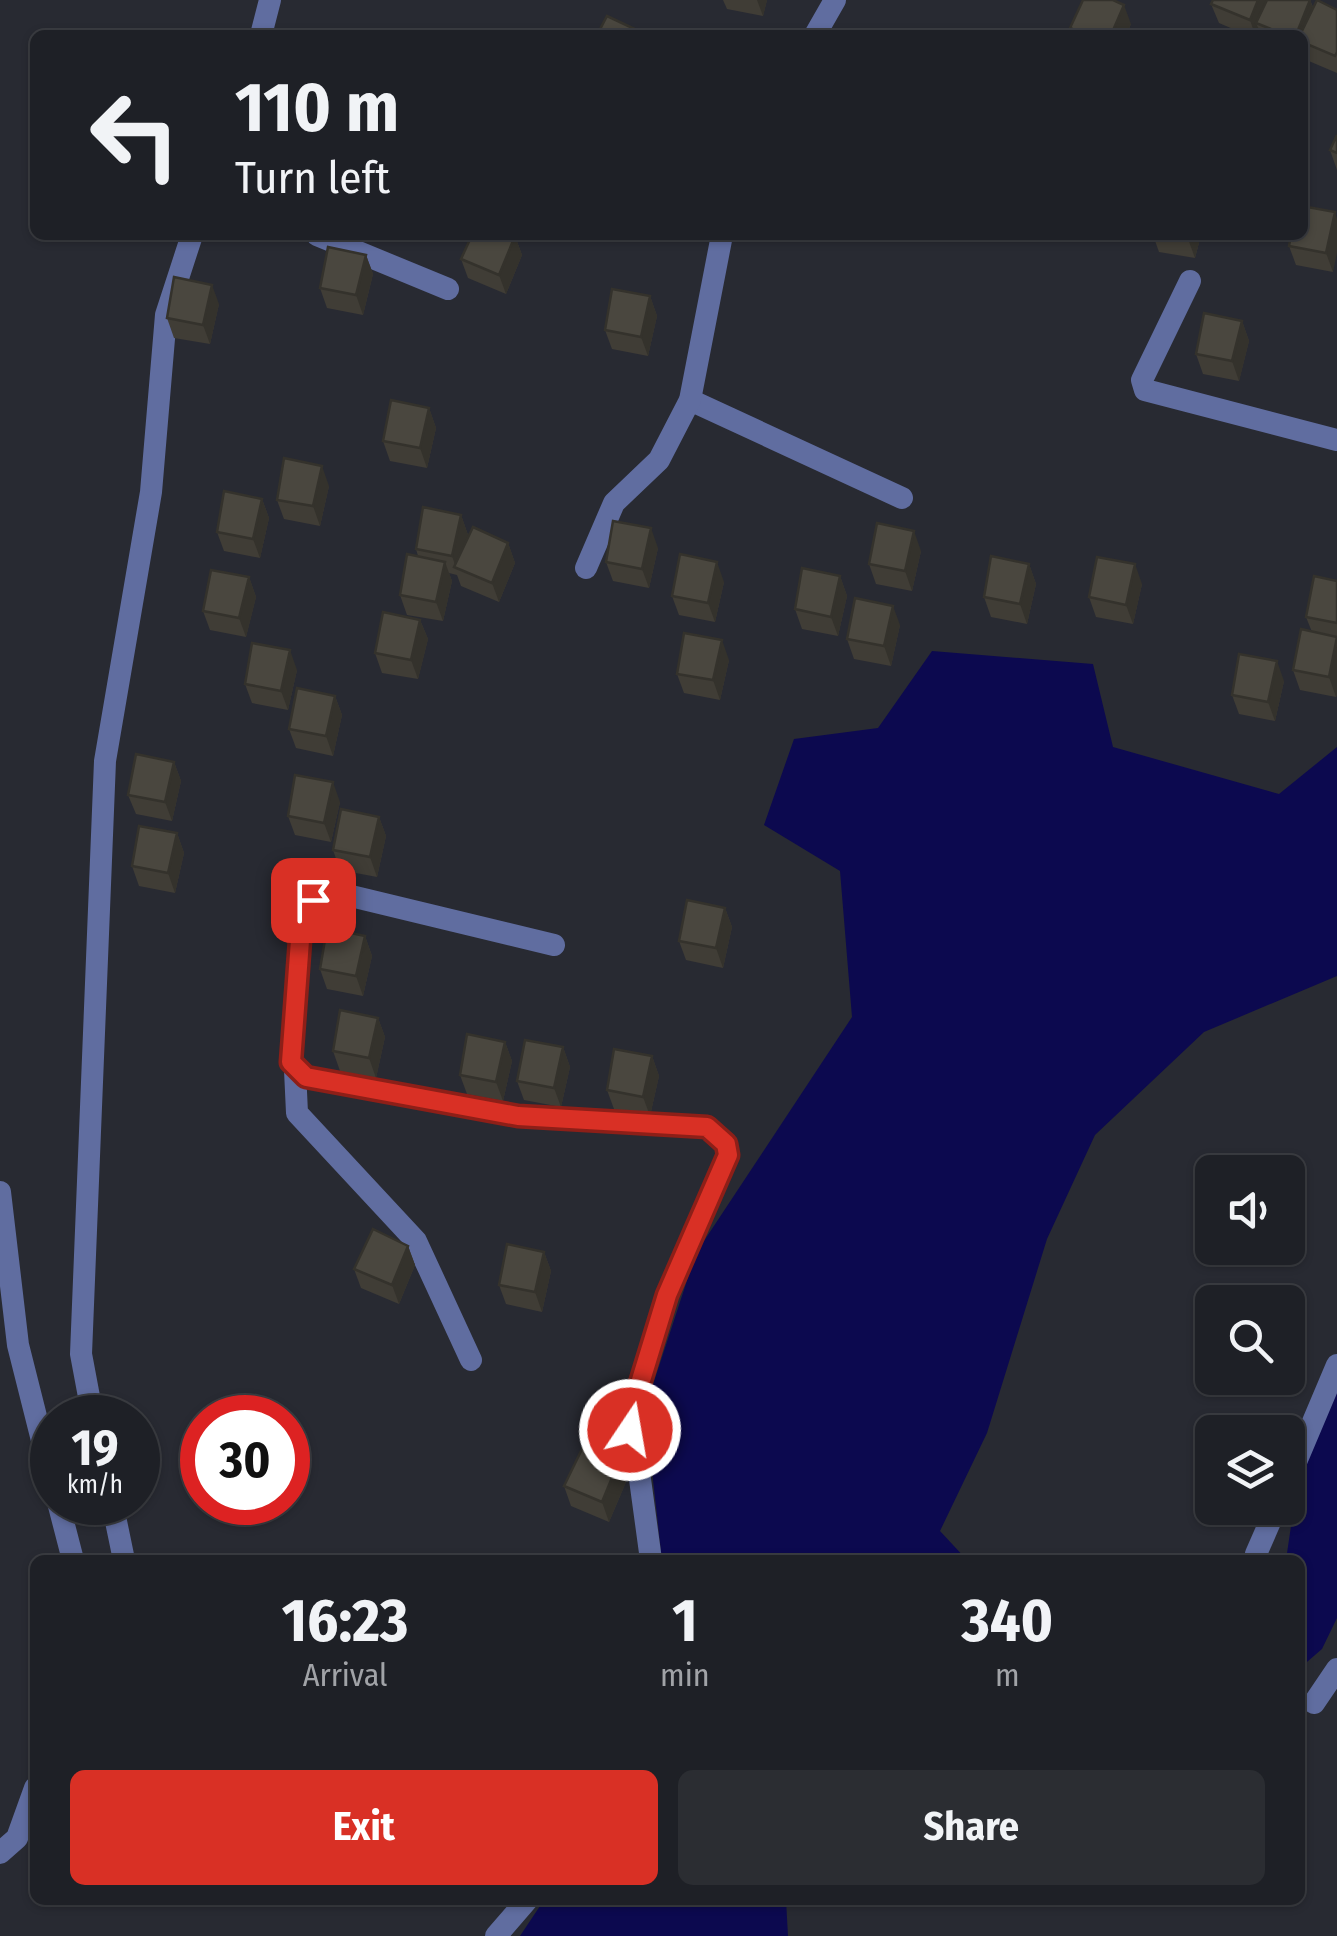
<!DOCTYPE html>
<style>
body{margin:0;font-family:"Fira Sans Condensed",sans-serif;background:#2b2d32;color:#f1f3f6;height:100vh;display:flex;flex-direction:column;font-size:38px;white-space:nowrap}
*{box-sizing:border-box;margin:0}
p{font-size:32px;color:#a1a3a7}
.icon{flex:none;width:55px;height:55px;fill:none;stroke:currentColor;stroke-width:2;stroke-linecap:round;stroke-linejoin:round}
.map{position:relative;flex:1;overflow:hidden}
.drawer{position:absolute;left:30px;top:1555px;width:1275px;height:350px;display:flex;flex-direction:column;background:#1e2026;border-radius:15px;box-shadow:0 2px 8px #0004,0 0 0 2px #3c3e43}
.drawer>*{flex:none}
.hud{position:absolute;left:30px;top:30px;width:1278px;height:210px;border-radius:15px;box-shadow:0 2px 8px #0004,0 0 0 2px #3c3e43;background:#1e2026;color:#f1f3f6;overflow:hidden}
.fabs{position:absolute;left:1195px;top:1155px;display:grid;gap:20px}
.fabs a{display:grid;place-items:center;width:110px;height:110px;border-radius:15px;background:#1e2026;box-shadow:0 2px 8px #0004,0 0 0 2px #3c3e43;font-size:50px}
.speed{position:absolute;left:30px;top:1395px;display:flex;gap:20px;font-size:50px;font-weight:700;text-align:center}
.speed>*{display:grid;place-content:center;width:130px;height:130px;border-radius:50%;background:#1e2026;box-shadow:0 2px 8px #0004,0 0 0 2px #3c3e43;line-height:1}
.speed small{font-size:25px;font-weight:400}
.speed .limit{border:15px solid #d22;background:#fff;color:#111}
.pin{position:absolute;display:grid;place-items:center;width:85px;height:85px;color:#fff;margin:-42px;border-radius:20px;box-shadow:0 5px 15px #0006}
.me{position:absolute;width:110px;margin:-55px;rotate:12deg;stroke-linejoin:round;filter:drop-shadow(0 0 8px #0008)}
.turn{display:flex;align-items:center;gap:35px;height:210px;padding:0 40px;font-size:45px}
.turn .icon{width:130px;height:130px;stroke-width:2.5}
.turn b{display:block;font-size:70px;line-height:85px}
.eta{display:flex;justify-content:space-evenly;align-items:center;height:170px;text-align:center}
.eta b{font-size:60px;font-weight:700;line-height:70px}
.action{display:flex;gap:20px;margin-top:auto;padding:20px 40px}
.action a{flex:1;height:115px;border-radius:15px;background:#d93025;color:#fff;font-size:40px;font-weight:700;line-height:115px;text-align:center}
.action a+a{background:#2b2d32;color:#f1f3f6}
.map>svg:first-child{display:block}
.water{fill:#0c094f}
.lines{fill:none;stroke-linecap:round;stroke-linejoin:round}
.minor{stroke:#606da0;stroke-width:22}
.wall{fill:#403d36}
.shaded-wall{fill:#34322c}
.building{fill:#4a473f;stroke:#34322c;stroke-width:2.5}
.route-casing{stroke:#8d1f18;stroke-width:25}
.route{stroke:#d93025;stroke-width:18}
</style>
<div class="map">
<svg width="1337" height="1936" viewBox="0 0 1337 1936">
<rect width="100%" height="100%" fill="#282a32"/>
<!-- water -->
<g class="water">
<polygon points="932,651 1093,664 1113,747 1279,794 1337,747 1337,976 1204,1032 1095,1135 1047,1239 987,1433 940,1531 967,1560 662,1560 645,1409 696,1253 852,1017 840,871 764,825 794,739 878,728"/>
<polygon points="1337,1376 1337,1618 1322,1649 1300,1668 1300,1560 1286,1560 1301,1458"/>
<polygon points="544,1900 786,1900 788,1936 520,1936"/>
</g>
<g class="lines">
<!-- minor -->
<g class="minor">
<polyline points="261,35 270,0"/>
<polyline points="815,35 835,0"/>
<polyline points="317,235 448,289"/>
<polyline points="1190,281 1142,380 1145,390 1337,440"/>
<polyline points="690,400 902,498"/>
<polyline points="586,568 614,503 659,460 690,400 722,235"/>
<polyline points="554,945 351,896 313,900 301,927 291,1062 305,1077 518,1116 707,1127 726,1144 728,1155 667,1295 631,1413 651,1560"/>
<polyline points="295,1070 297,1113 416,1241 471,1360"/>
<polyline points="0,1192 18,1345 52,1480"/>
<polyline points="93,1418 81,1354 105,761 151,492 166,315 192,235"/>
<polyline points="1288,1481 1337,1365"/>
<polyline points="58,1502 73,1560"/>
<polyline points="112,1502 124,1560"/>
<polyline points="1256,1554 1276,1508"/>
<polyline points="1314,1703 1337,1669"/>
<polyline points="0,1853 17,1838 35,1788"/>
<polyline points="496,1936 527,1900"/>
</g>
</g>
<!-- wall -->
<g class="wall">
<polygon points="723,0 767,0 763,16 727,9"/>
<polygon points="1310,0 1313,7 1337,10 1337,73 1304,59 1303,55 1302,35 1261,35 1260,32 1259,35 1247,35 1219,23 1211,4"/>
<polygon points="1131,24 1126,35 1072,35 1070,28"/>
<polygon points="1337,135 1337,170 1330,150"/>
<polygon points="1335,212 1333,272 1296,265 1289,246"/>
<polygon points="374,235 395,235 392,242"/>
<polygon points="1153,235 1201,235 1195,258 1159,252"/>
<polygon points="515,236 522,255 506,294 468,278 461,259"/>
<polygon points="366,255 373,274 363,315 327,308 320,288"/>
<polygon points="650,296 657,316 648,356 612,349 605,330"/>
<polygon points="219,304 210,344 174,338 167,318"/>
<polygon points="1242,321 1249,341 1239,381 1203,374 1196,354"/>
<polygon points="429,408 436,428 427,468 390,461 383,441"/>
<polygon points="329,486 320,526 284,519 277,500"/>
<polygon points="262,499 269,518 260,558 224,551 217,532"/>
<polygon points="461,515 468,535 467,539 508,543 515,563 499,602 461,586 457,575 449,573 452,581 443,621 407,615 400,595 418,556 416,549"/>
<polygon points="658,548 649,588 613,581 606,562"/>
<polygon points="921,551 912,591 876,584 869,564"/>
<polygon points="1029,564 1036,584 1027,624 991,617 984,597"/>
<polygon points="840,576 847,596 838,636 802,629 795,609"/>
<polygon points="249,577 256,597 246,637 210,630 203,611"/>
<polygon points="1337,581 1337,695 1336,697 1300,690 1293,670 1312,632 1306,617"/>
<polygon points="724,582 715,622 679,615 672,596"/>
<polygon points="1142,584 1133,624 1096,617 1089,597"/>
<polygon points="420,620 428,639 418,679 382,673 375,653"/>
<polygon points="900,625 891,666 854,659 847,639"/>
<polygon points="729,660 720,700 684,693 677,674"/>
<polygon points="297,670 288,710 252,703 245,684"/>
<polygon points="1284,681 1275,721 1239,714 1232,695"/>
<polygon points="335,696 342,715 333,756 296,748 289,729"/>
<polygon points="174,762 181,781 172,821 136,814 128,795"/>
<polygon points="340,802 331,842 295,835 288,816"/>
<polygon points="379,817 386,836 377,877 340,870 333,850"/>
<polygon points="177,833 184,853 175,893 139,886 132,866"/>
<polygon points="725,908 732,927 723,968 686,960 679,941"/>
<polygon points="365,936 372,956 363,996 327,989 320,969"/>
<polygon points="378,1018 385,1037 376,1078 340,1071 333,1051"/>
<polygon points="505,1042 512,1061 503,1101 467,1094 460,1075"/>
<polygon points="563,1047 570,1067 561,1107 524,1100 517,1081"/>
<polygon points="652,1056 659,1076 650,1116 614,1109 607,1090"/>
<polygon points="408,1246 415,1265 399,1304 361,1288 354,1269"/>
<polygon points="544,1252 551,1271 542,1312 506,1304 499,1285"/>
<polygon points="618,1463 626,1482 609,1522 571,1506 564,1486"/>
</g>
<!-- shaded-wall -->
<g class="shaded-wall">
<polygon points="757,0 767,0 763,16"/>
<polygon points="1258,0 1273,0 1256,23 1260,32 1259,35 1255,35 1250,20"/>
<polygon points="1310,0 1317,19 1302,35 1296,35"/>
<polygon points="1124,5 1131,24 1126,35 1111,35"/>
<polygon points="1335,212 1337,219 1337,253 1333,272 1326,253"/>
<polygon points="1189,235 1201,235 1195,258 1188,239"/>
<polygon points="515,236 522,255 506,294 499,275"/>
<polygon points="366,255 373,274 363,315 356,295"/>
<polygon points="212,285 219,304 210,344 203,325"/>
<polygon points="650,296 657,316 648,356 641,337"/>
<polygon points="1242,321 1249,341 1239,381 1232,361"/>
<polygon points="429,408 436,428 427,468 420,448"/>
<polygon points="322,466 329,486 320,526 313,506"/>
<polygon points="262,499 269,518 260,558 253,539"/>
<polygon points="461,515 468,535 460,570 456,568 452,556"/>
<polygon points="651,528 658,548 649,588 642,569"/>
<polygon points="914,531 921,551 912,591 905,571"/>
<polygon points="508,543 515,563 499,602 492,583"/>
<polygon points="445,562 452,581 443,621 436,602"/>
<polygon points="717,562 724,582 715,622 708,603"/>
<polygon points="1029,564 1036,584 1027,624 1020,604"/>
<polygon points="1135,564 1142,584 1133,624 1126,605"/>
<polygon points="840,576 847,596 838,636 831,617"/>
<polygon points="249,577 256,597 246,637 239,618"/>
<polygon points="893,606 900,625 891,666 884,646"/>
<polygon points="420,620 428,639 418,679 411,660"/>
<polygon points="722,640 729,660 720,700 713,680"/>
<polygon points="1337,643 1337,695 1336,697 1329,677"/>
<polygon points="290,650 297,670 288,710 281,691"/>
<polygon points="1277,661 1284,681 1275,721 1268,702"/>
<polygon points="335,696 342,715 333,756 326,736"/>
<polygon points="174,762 181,781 172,821 165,802"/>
<polygon points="333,782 340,802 331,842 324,823"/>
<polygon points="379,817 386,836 377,877 370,857"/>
<polygon points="177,833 184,853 175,893 168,873"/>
<polygon points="725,908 732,927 723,968 716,948"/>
<polygon points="365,936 372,956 363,996 356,976"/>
<polygon points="378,1018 385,1037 376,1078 369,1058"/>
<polygon points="505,1042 512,1061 503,1101 496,1082"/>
<polygon points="563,1047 570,1067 561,1107 554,1088"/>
<polygon points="652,1056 659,1076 650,1116 643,1097"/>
<polygon points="408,1246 415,1265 399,1304 392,1285"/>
<polygon points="544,1252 551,1271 542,1312 535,1292"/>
<polygon points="618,1463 626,1482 609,1522 602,1502"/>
</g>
<!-- building -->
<g class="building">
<polygon points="1083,0 1113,0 1124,5 1111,35 1086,35 1070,28"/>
<polygon points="1213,0 1258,0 1250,20 1211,4"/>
<polygon points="1267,0 1310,0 1296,35 1286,35 1256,23"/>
<polygon points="1317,0 1337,10 1337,52 1335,56 1302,42 1302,35 1300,35"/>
<polygon points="607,16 641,32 640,35 597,35"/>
<polygon points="1337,135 1337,153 1330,150"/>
<polygon points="1302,206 1335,212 1326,253 1289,246 1291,235 1302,235"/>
<polygon points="472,235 515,236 499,275 461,259"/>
<polygon points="1168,235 1189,235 1188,239"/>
<polygon points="328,247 366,255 356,295 320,288"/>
<polygon points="174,277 212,285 203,325 167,318"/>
<polygon points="612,289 650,296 641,337 605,330"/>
<polygon points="1204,313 1242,321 1232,361 1196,354"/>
<polygon points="391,400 429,408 420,448 383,441"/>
<polygon points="284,458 322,466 313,506 277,500"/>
<polygon points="224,491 262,499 253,539 217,532"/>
<polygon points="423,507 461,515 452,556 416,549"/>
<polygon points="613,521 651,528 642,569 606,562"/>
<polygon points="877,523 914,531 905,571 869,564"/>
<polygon points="473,527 508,543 492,583 454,567"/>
<polygon points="407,554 445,562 436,602 400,595"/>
<polygon points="680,554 717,562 708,603 672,596"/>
<polygon points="991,556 1029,564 1020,604 984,597"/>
<polygon points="1097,557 1135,564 1126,605 1089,597"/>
<polygon points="802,568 840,576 831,617 795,609"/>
<polygon points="211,570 249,577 239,618 203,611"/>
<polygon points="1314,576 1337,581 1337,623 1306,617"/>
<polygon points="855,598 893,606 884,646 847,639"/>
<polygon points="383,612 420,620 411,660 375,653"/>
<polygon points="1301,629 1337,637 1329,677 1293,670"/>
<polygon points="684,633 722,640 713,680 677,674"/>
<polygon points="252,643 290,650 281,691 245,684"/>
<polygon points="1239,654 1277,661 1268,702 1232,695"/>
<polygon points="297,688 335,696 326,736 289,729"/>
<polygon points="136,754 174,762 165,802 128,795"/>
<polygon points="295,775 333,782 324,823 288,816"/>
<polygon points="341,809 379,817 370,857 333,850"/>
<polygon points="139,826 177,833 168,873 132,866"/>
<polygon points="687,900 725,908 716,948 679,941"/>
<polygon points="327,928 365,936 356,976 320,969"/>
<polygon points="340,1010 378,1018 369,1058 333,1051"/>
<polygon points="467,1034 505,1042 496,1082 460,1075"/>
<polygon points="525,1040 563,1047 554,1088 517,1081"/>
<polygon points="614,1049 652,1056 643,1097 607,1090"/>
<polygon points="373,1229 408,1246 392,1285 354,1269"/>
<polygon points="507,1244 544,1252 535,1292 499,1285"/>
<polygon points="583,1447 618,1463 602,1502 564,1486"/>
</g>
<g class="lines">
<!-- route casing -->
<g class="route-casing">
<polyline id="route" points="313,900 301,927 291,1062 306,1077 518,1116 707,1127 726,1144 728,1155 667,1295 631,1413 630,1430"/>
</g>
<!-- route -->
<use href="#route" class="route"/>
</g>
</svg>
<div class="fabs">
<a><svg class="icon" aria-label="sound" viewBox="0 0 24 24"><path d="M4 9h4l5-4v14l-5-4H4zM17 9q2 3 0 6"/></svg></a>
<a><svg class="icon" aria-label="search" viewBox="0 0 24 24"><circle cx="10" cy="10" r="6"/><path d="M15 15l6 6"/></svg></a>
<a><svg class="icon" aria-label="layers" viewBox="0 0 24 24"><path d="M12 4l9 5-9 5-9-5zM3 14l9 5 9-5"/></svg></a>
</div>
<div class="speed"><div>19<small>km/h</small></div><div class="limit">30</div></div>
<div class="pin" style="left:313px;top:900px;background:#d93025"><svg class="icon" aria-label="arrive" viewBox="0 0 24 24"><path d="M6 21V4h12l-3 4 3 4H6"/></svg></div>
<svg class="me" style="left:630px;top:1430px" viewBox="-20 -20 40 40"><circle r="17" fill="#d93025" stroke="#fff" stroke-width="3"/><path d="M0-11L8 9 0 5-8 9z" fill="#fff"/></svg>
<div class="hud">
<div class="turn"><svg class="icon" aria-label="left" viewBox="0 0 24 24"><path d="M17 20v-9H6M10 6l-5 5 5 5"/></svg><div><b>110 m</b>Turn left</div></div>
</div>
<section class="drawer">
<div class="eta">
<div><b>16:23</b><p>Arrival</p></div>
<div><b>1</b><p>min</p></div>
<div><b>340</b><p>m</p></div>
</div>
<div class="action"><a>Exit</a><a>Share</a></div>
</section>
</div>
